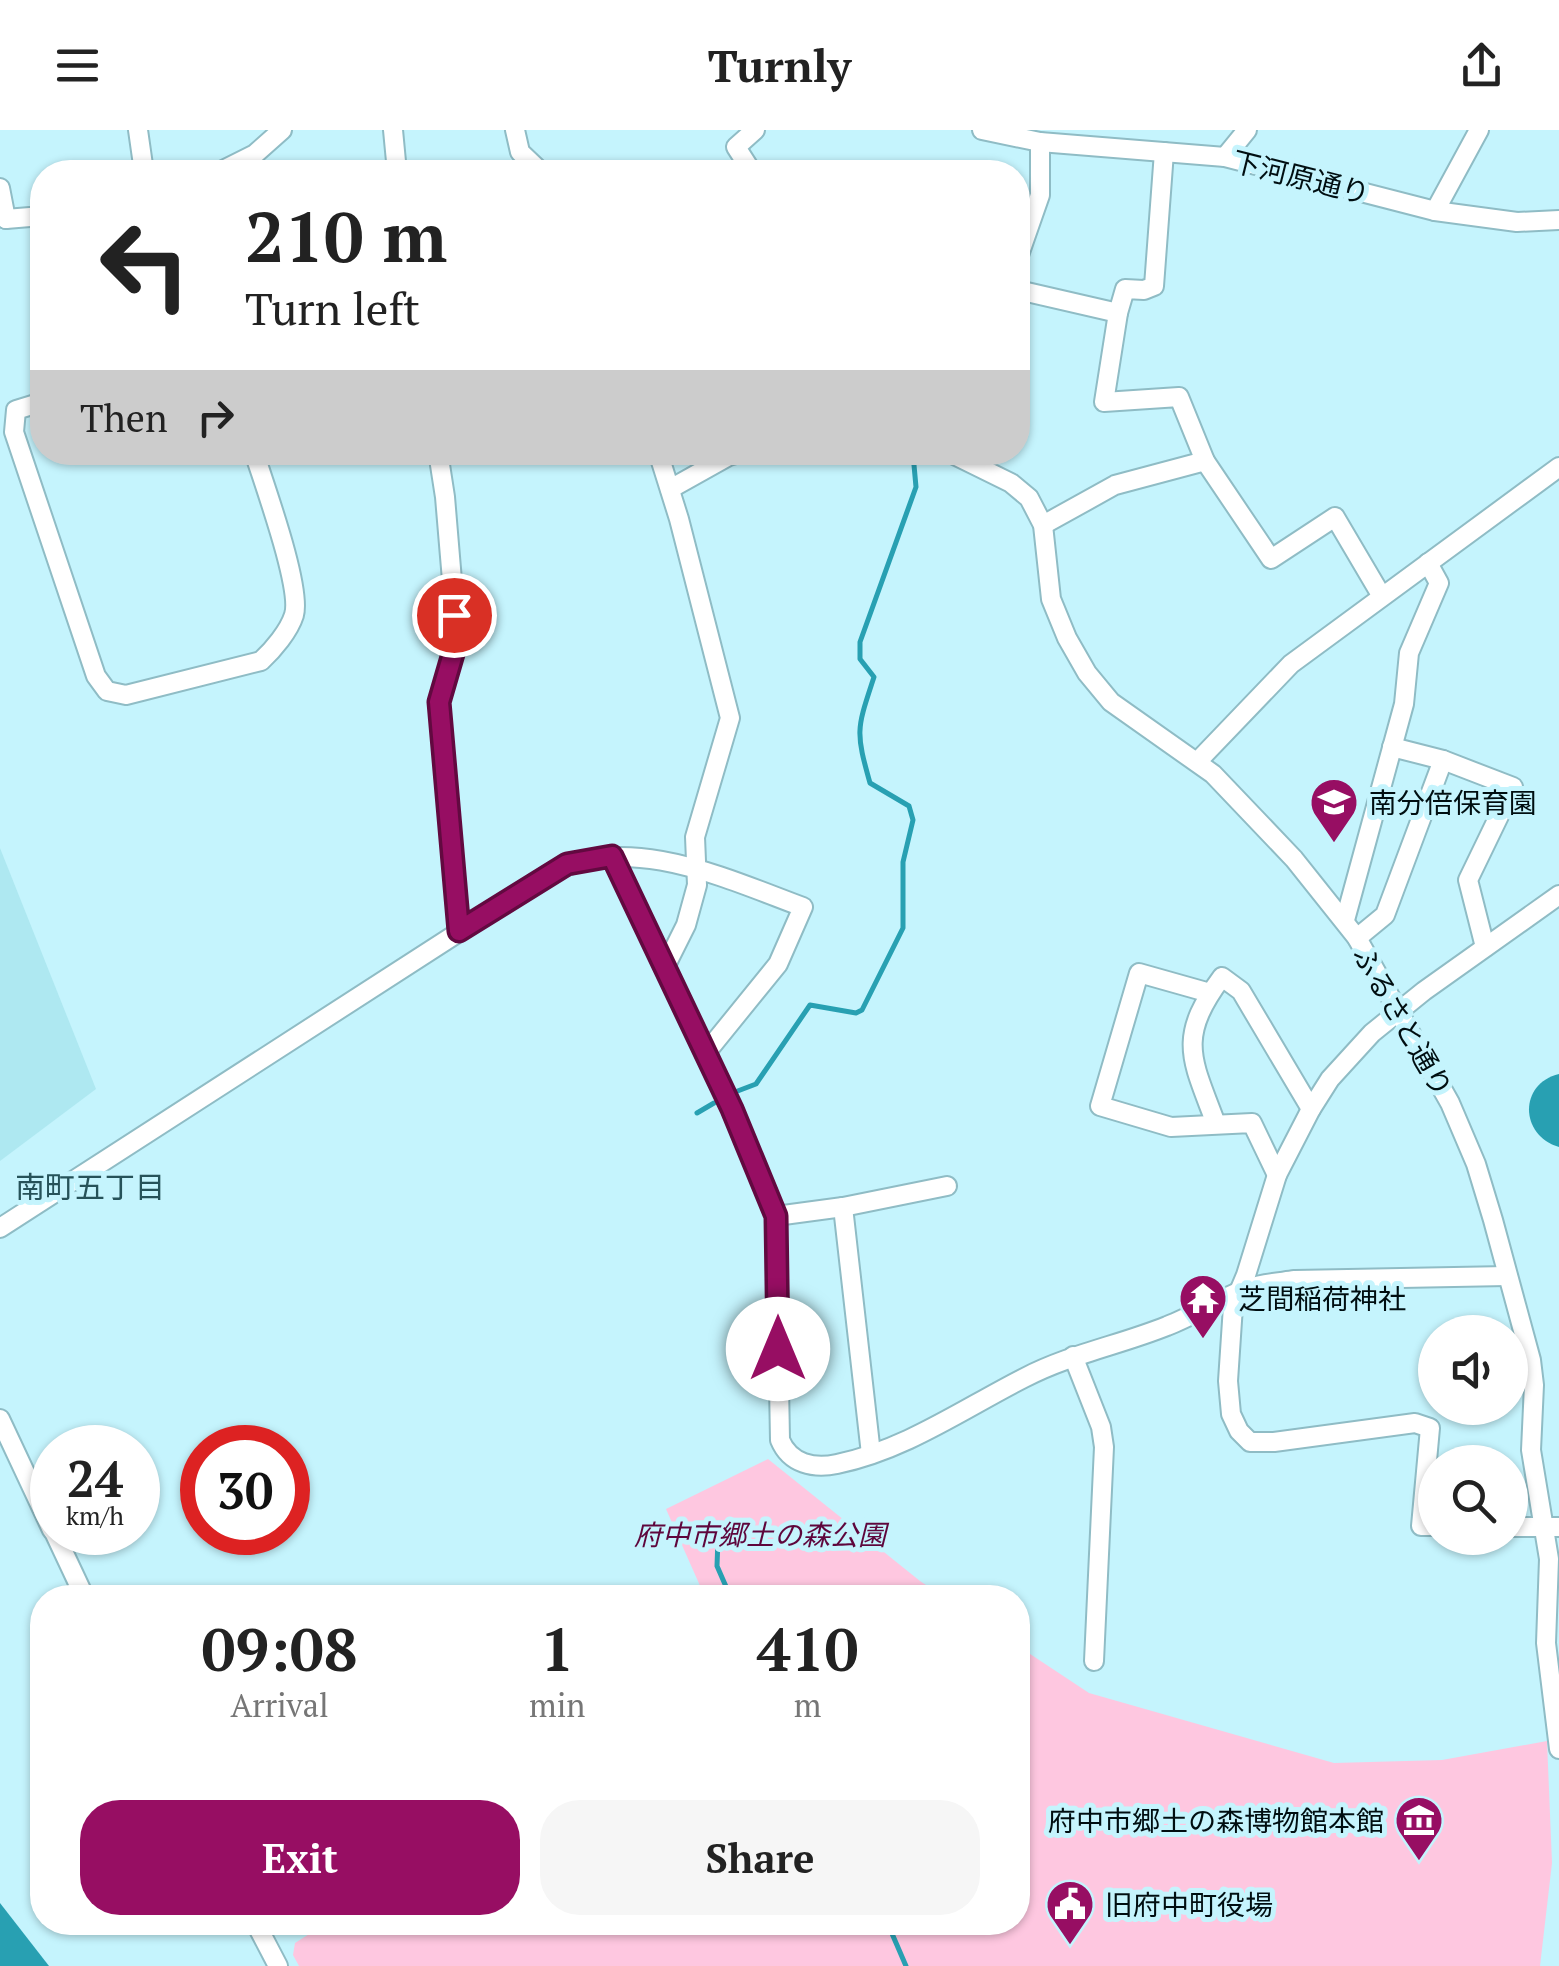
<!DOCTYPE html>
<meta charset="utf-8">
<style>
body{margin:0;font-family:"PT Serif","Noto Sans JP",serif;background:#f6f6f6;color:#222;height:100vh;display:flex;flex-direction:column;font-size:38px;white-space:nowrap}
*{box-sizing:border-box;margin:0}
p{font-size:32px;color:#767676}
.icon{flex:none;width:55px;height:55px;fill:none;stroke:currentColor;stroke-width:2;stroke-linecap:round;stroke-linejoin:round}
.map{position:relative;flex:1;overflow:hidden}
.drawer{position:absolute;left:30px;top:1455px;width:1000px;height:350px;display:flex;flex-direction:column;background:#fff;border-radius:40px;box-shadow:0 2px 8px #0004}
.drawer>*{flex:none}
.hud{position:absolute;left:30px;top:30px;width:1000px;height:305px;border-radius:40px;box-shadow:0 2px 8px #0004;background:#fff;color:#222;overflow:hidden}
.buttons{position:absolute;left:1418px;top:1185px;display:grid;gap:20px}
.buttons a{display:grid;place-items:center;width:110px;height:110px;border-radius:50%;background:#fff;box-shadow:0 2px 8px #0004;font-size:50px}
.speed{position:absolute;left:30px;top:1295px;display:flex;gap:20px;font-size:50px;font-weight:700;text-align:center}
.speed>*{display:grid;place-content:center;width:130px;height:130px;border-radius:50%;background:#fff;box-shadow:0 2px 8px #0004;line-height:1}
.speed small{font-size:25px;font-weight:400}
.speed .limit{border:15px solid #d22;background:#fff;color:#111}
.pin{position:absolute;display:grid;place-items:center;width:85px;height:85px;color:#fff;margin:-42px;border:5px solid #fff;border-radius:50%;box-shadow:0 2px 10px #0007}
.me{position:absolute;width:110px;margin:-55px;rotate:0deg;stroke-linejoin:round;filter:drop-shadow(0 0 8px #0008)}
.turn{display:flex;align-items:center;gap:35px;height:210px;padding:0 50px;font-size:45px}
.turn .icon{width:130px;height:130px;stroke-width:2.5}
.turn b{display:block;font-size:70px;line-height:85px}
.then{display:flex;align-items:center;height:95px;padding:0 50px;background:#0003;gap:20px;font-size:38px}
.eta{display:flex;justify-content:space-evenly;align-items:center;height:170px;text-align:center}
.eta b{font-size:60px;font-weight:700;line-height:70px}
.button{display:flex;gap:20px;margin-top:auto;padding:20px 50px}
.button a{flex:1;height:115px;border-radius:40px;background:#970e63;color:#fff;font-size:40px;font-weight:700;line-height:115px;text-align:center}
.button a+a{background:#f6f6f6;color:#222}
header{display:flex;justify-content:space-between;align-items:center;height:130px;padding:0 50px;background:#fff;font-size:45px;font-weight:700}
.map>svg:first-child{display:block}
.built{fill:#aee8f1}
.green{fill:#fec7e0}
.water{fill:#28a0b2}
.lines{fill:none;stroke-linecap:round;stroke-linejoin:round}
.stream{stroke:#28a0b2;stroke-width:5}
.minor-casing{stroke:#8fbcc5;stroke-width:22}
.minor{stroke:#fff;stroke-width:18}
.route-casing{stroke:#620940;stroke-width:25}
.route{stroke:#970e63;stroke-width:18}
.labels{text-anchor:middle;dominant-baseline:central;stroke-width:10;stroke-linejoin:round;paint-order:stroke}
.street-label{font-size:28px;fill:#000e11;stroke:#c5f4fd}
.poi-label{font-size:28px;fill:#000e11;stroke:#c5f4fd;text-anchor:start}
.park-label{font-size:28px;font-style:italic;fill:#5e063c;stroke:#c5f4fd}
.neighbourhood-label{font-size:30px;fill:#265259;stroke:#c5f4fd}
</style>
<header><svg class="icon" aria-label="menu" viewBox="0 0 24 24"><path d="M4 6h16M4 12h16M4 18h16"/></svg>Turnly<svg class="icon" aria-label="share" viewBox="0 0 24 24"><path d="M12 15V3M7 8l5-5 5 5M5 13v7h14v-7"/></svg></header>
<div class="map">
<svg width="1559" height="1836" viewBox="0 0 1559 1836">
<rect width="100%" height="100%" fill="#c5f4fd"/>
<!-- built -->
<polygon class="built" points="0,718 96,959 0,1031"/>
<!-- green -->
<g class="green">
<polygon points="768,1329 920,1451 944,1467 705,1467 666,1379"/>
<polygon points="1018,1516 1089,1563 1334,1633 1442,1630 1547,1611 1552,1733 1540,1836 299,1836 293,1825 295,1813 328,1792 1018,1792"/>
</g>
<!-- water -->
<g class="water">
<path d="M1559,944V1017C1520,1006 1518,954 1559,944Z"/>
<polygon points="0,1773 49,1836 0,1836"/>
</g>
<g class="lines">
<!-- stream -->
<g class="stream">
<path d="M735,962L756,954L810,875L856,883L862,880L903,798V732L913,690L909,676L870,653C855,600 857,599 874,547L860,529V512L916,357L913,324"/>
<polyline points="697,983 714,973"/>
<polyline points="718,1408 717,1436 731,1468"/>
<polyline points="887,1792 906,1836"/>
</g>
<!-- minor casing -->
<g class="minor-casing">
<g id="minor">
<polyline points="138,0 144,42"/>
<polyline points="393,0 397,42"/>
<polyline points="515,0 520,22 541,42"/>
<polyline points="982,0 1040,12 1225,27 1435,81 1517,92 1559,90"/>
<polyline points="1164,22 1154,156 1144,160 1125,159 1118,183 1104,272 1179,267 1205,331 1271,429 1335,387 1381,465"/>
<polyline points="1225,27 1247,0"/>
<polyline points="219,42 255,24 282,0"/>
<polyline points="752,42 736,17 755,0"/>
<polyline points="0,58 6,89"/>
<polyline points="1435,81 1479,0"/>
<polyline points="0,82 6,89 42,86"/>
<polyline points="1018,128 1040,65 1040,12"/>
<polyline points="1018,160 1118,183"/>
<path d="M42,272L16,280L14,302L96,546L107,561L126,565L261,531C273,520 289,501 294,485C302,458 264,354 254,322"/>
<polyline points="438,322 445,367 457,510 439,572 459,801"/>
<polyline points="658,322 679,389 730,588 695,707 697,755 686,795 665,837"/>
<polyline points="948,322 1011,353 1029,368 1043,395 1051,469 1067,508 1087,543 1111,572 1213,644 1294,729 1357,808 1450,973 1476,1034 1493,1090 1531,1230 1534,1255 1531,1320 1549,1429 1546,1513 1559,1619"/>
<polyline points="670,359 729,326 742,322"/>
<polyline points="1043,395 1115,355 1205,331"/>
<polyline points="1392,617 1443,630 1513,657 1468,750 1485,817"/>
<polyline points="1197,632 1291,534 1559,337"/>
<path d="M612,726L731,979L776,1086L780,1310C790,1334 814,1339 837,1334C905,1320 963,1279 1024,1248C1070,1224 1120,1215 1167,1196C1191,1187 1213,1173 1236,1163C1255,1154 1275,1153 1295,1150L1507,1146"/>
<polyline points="1345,790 1404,574 1409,523 1439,453 1428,433"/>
<polyline points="1357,808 1385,785 1443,630"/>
<polyline points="1210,863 1139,843 1100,976 1171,997 1252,993 1277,1045"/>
<path d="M1216,994C1192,929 1176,909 1222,847L1241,861L1311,979"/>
<polyline points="843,1077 871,1324"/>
<polyline points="776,1086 843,1077 947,1056"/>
<path d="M0,1098L549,744C627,701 727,749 803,777L778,834L705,924"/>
<polyline points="1073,1226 1101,1297 1104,1317 1094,1531"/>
<polyline points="0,1289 52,1400"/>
<polyline points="1435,1396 1421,1396 1430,1298 1415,1293 1274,1312 1250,1312 1239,1301 1231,1284 1228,1251 1233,1176 1246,1145 1277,1045 1311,979 1330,949 1372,903 1424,861 1559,765"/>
<polyline points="1510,1397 1559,1397"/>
<polyline points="54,1402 85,1468"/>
<polyline points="255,1792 278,1836"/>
</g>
</g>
<!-- minor -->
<use href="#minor" class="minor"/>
</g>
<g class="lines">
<!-- route casing -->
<g class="route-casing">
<polyline id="route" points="454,485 457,510 439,572 459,801 567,734 612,726 732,979 776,1086 778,1219"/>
</g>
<!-- route -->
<use href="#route" class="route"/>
</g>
<!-- icons -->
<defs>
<g id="school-pin" transform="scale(2.5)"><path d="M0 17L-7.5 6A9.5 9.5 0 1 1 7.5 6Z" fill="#970e63" stroke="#c5f4fd"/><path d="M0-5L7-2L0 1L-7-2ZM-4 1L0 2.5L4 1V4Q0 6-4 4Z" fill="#fff"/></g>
<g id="temple-pin" transform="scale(2.5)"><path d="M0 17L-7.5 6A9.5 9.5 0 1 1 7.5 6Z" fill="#970e63" stroke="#c5f4fd"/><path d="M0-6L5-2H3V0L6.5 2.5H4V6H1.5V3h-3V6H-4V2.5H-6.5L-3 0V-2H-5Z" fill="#fff"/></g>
<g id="museum-pin" transform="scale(2.5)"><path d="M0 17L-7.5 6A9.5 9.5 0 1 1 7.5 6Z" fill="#970e63" stroke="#c5f4fd"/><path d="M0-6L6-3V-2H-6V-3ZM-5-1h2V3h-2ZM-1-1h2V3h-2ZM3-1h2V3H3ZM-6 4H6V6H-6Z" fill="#fff"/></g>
<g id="civic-pin" transform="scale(2.5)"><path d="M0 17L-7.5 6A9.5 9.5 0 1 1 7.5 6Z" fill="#970e63" stroke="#c5f4fd"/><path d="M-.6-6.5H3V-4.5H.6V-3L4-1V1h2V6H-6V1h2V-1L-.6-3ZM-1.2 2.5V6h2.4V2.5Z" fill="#fff"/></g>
</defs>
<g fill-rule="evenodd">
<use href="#school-pin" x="1334" y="672"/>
<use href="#temple-pin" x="1203" y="1168"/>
<use href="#museum-pin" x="1419" y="1690"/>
<use href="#civic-pin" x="1070" y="1774"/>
</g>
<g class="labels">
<!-- street labels -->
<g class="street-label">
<text transform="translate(1301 47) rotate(14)">下河原通り</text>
<text transform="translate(1403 891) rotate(60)">ふるさと通り</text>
</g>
<!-- poi labels -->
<g class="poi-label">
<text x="1369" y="672">南分倍保育園</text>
<text x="1238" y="1168">芝間稲荷神社</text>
<text x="1384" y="1690" text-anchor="end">府中市郷土の森博物館本館</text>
<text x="1105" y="1774">旧府中町役場</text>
</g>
<!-- park labels -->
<g class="park-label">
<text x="760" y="1404">府中市郷土の森公園</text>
</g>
<!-- neighbourhood labels -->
<g class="neighbourhood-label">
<text x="90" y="1057">南町五丁目</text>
</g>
</g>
</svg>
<div class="buttons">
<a><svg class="icon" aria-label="sound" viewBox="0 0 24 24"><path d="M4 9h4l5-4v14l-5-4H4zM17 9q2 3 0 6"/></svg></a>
<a><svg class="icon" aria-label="search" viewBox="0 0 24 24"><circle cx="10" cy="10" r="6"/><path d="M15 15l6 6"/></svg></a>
</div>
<div class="speed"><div>24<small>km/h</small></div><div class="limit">30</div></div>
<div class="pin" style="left:454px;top:485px;background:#d93025"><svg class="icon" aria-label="arrive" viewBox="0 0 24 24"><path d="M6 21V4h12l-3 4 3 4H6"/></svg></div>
<svg class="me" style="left:778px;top:1219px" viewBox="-20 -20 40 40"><circle r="19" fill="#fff"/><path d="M0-13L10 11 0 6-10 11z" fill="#970e63"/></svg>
<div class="hud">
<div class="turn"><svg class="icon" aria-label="left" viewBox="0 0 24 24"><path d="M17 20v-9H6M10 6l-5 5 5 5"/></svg><div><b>210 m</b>Turn left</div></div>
<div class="then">Then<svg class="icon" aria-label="right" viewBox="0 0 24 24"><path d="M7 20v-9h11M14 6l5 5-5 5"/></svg></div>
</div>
<section class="drawer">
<div class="eta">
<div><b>09:08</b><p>Arrival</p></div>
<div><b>1</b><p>min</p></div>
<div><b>410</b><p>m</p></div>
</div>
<div class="button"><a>Exit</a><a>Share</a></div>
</section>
</div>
